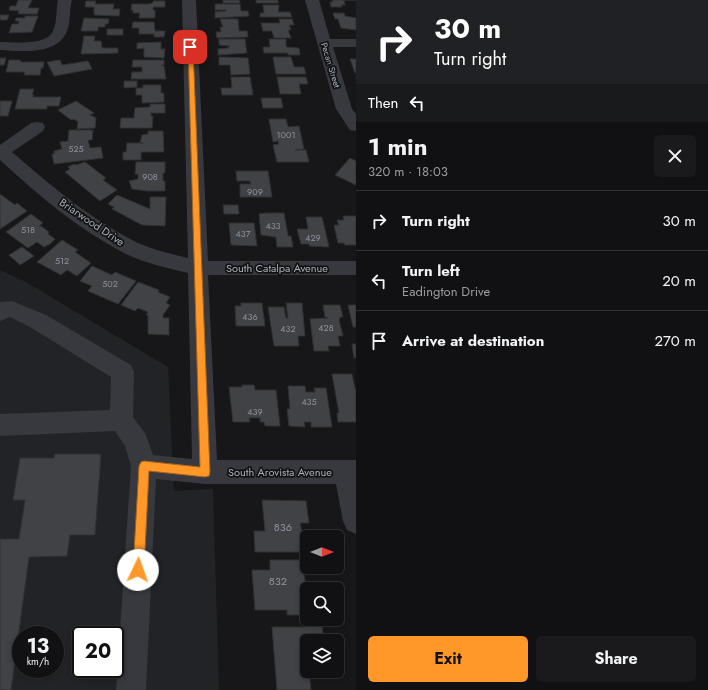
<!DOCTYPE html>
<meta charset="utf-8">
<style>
body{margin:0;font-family:Jost,sans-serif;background:#1a1a1c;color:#f1f3f6;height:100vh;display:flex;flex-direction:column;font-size:15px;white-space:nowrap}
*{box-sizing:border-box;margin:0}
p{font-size:13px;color:#9c9da0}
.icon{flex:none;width:22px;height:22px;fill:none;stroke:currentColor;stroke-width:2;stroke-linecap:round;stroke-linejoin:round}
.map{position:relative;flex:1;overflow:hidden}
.panel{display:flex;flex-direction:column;background:#111113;width:352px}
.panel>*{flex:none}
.banner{background:#202124;color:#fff;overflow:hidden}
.needle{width:26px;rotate:90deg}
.tools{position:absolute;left:300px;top:530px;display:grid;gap:8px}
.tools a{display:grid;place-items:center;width:44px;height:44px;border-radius:6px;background:#111113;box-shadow:0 2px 6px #0003,0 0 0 1px #303133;font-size:20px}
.speed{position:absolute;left:12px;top:626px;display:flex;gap:8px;font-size:20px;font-weight:700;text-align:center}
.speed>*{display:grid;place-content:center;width:52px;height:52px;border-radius:50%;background:#111113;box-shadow:0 2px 6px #0003,0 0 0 1px #303133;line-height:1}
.speed small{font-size:10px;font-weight:400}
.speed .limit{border:2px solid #111;border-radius:6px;background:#fff;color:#111}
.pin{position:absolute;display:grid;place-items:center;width:34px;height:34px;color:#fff;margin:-17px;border-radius:8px;box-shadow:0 2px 6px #0006}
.me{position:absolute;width:44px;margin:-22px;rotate:3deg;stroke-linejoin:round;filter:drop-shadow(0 0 3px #0008)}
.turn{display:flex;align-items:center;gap:14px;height:84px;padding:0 12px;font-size:18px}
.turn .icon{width:52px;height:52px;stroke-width:2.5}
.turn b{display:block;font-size:28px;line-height:34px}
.then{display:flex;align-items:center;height:38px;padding:0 12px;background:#0003;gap:8px;font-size:15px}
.round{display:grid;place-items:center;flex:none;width:42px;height:42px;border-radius:6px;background:#1a1a1c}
.headline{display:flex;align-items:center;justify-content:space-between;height:68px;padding:0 12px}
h1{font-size:24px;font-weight:700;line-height:30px}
.cta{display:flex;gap:8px;margin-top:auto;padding:8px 12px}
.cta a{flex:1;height:46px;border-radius:6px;background:#ff9828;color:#111;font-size:16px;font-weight:700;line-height:46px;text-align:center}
.cta a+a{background:#1a1a1c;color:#f1f3f6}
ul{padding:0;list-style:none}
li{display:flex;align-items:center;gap:12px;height:60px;padding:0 12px;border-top:1px solid #303133}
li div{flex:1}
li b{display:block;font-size:15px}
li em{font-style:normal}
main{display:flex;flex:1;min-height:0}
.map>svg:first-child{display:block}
.built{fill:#222326;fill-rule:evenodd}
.building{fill:#404246;stroke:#303135}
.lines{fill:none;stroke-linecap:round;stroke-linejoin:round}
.minor{fill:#37393e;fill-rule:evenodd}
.route{fill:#ff9828;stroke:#a6631a}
.labels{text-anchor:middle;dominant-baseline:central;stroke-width:3.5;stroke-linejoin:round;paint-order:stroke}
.far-street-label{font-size:9px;fill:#a8b0ba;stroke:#121214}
.number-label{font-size:9px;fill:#8e949d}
.street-label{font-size:11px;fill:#a8b0ba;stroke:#121214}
.near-number-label{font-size:11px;fill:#8e949d}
</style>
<main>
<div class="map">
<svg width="356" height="690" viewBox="0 0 356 690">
<rect width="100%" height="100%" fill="#171719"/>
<!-- built -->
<path class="built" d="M0,270L26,282L168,367L174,491L213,489L219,690H0ZM21,635H55V669H21ZM81,635H115V669H81Z"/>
<!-- building -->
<g class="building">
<polygon points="18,0 32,0 28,8 39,8 37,14 18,14 19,11 9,10 10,6 16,6"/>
<polygon points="223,0 239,0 240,3 223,3"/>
<rect x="256" y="0" width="22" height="3"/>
<polygon points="332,0 356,0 344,0 345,5 341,5 342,7 331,7 330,2 333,2"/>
<polygon points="86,1 96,1 95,4 114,4 113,9 120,9 119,16 94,15 94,7 85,7"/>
<polygon points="153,1 165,1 165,7 153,7 153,10 155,10 155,18 139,18 140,13 133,13 133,10 131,10 132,4 148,4 153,3"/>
<polygon points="215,4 240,4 241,11 248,11 249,16 215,18 215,12 226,11 226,10 215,10"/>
<polygon points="263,5 279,5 278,12 290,12 292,17 260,17 260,13 264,13"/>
<polygon points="333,13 344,13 345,16 356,18 356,30 341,28 338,19 335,19"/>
<polygon points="0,15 9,15 7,20 0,20"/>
<polygon points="25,16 38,16 32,32 9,33 12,24 18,24 19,21 15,21 16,18 25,18"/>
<polygon points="84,18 109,19 108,24 105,24 105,27 98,27 98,31 81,31"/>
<polygon points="220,19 238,19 239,31 247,31 248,37 217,38 216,32 221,32 220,27 223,27"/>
<polygon points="279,19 292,19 294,25 289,25 291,30 288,30 291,38 274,38 272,31 263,31 261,23 280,23"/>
<polygon points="133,22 154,22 155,31 165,31 164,37 154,37 154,34 139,34 139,28 132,28"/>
<rect x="107" y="29" width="16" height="6"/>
<polygon points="84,36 95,36 94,41 101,41 102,48 118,48 118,53 81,54"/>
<polygon points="219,39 245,39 247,53 218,55 218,49 228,48 230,46 219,45"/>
<polygon points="269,39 286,39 286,47 299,48 300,55 288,55 288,53 264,53 263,47 270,47"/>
<polygon points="161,42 161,49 165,49 164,58 144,57 144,48 137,49 137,43"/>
<polygon points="219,57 248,58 250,74 231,75 230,65 219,65"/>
<polygon points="273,57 291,57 294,67 304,67 306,74 276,74"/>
<polygon points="0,58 6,58 4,65 0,65"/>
<polygon points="350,59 356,59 356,73 355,73"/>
<polygon points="9,60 20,60 21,62 44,62 43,68 41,68 40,75 24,75 25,72 6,72"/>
<polygon points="60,60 62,65 88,61 92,69 54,76 47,62"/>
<polygon points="133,60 164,60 164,65 161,65 164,66 166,79 131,79 132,72 142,72 142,67 132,67"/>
<polygon points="231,77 250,77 253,95 222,95 221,88 232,88"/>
<polygon points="277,77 306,77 308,84 299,84 301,94 280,94"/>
<polygon points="124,81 137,81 137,87 124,88"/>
<polygon points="143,85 161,85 161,93 164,93 164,102 142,103 142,95 136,95 136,88 143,88"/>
<polygon points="20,89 34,89 32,95 34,95 33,97 61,97 59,106 47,106 47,109 15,109"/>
<polygon points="261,98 281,98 283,108 263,108"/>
<polygon points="0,101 12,101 8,116 0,116"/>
<polygon points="76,101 94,113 90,115 96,118 95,128 77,129 78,122 74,119 71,120 58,110"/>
<polygon points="150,104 165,104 165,113 151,113 151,116 153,116 152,128 120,128 121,118 134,118 135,108 150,107"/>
<polygon points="269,119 286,119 288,127 299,126 304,149 295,150 306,150 309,162 277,162 273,145 279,144 278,141 273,142"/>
<polygon points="69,130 93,130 92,140 88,140 90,148 101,147 103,158 54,164 52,154 54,154 54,151 62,149 60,142 68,141"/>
<polygon points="148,131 163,131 164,152 141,152 141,160 123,160 123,152 126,152 127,143 143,143 140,143 142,135 148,134"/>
<polygon points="350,158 356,161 356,185 335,175"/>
<polygon points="85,162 106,178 103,180 117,190 100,201 65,172 70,169 68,167 74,164 76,165"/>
<polygon points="136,162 165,162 165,173 163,173 163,181 165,181 165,191 147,191 132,189 129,181 138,179 138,174 135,174"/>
<polygon points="236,171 268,171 272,197 240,197 240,184 251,184 250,181 237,181"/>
<polygon points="0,194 15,205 17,203 27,211 0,229"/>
<polygon points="117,195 150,209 150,197 166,197 165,226 142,225 112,209 114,207 108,204"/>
<polygon points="223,205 238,205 239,214 224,214"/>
<polygon points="265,213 284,213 288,236 291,236 293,247 277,247 276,237 261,235 259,214"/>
<polygon points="31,214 43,223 39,226 41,226 49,232 48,234 55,239 50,244 44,247 37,242 28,248 6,232"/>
<polygon points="343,216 356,216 356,245 345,245 344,243 338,243 334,225 339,225 337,220 344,220"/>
<polygon points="306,217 322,217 329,247 309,246 309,244 301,244 297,229 308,229"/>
<polygon points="229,223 254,223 257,246 231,245"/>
<polygon points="62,240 78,250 75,252 91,263 77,276 67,270 61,275 37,262"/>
<polygon points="22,247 34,256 20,265 9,255"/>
<polygon points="92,266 112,275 115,272 136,281 118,304 88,291 92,286 80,281"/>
<polygon points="138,282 159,290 158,292 170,297 166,303 170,305 163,315 163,318 169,318 169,335 148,334 148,315 146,315 148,312 138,308 135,311 121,305"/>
<polygon points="241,303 262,303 265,326 236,326 235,306 241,306"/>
<polygon points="286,303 302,303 305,336 298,336 299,346 274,346 268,307 284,307 286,318 288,318"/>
<polygon points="323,305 340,305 343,317 340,317 339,320 343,336 338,336 340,346 328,346 329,351 314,351 310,319 328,318 325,317"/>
<polygon points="348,305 356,305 356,327 353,327"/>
<polygon points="352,344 356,344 356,358 354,358"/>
<polygon points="332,374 352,374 355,389 356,389 356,422 338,422 337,413 339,413"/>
<polygon points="242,385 254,385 255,390 276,390 280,426 265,426 264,422 260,422 260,418 249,418 250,422 233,422 229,387 242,387"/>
<polygon points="288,386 305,386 306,392 315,392 314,388 326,388 332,427 311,427 311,422 304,422 305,427 289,426 287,409 290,409"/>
<polygon points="55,454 101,454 95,535 70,535 67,556 29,557 11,690 0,690 0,539 19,539 25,500 13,500 20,458 54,458"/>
<polygon points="262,500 306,501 309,523 300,523 302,533 306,533 307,552 255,552 254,531 265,531"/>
<polygon points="270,560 302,560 307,593 307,615 287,615 287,610 255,610 252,570 270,570"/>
<polygon points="306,626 322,626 324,641 307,641 307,671 309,671 311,690 277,690 272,627 306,627"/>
</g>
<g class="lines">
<!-- minor -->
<g class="minor">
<path d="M58,0H72C69,10 71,21 67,31C57,56 21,51 0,50V42C14,42 46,46 53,31C57,22 56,10 58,0Z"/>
<path d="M182,0H196L208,261H356V275H208L217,460H356V534L347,530L343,521L336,484H205L156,479L146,690H116L131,466L125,446L115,431L0,436V414L110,410L111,377L30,327L10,317L0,321V302L12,301L46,315L131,365L134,372L133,417L145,433L153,455L192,459L188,273C167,268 144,263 124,253C78,229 38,195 0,160V145L31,123L37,122L43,123L45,127L43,131L12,152C51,186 92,220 138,243C154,250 171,254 188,258Z"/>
<polygon points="305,0 319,0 330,39 356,39 356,47 333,47 352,109 356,114 356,131 350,130 336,109"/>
</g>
</g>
<!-- route -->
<polygon class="route" points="188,46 193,47 210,472 209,476 205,477 149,471 144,570 142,574 138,576 134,574 133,570 139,466 141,462 144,461 200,467"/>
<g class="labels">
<!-- far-street labels -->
<g class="far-street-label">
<text transform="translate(331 65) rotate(73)">Pecan Street</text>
</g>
<!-- number labels -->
<g class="number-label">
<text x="286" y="134">1001</text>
<text x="76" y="148">525</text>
<text x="150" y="176">908</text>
<text x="255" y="191">909</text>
<text x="273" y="225">433</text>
<text x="28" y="229">518</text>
<text x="243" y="233">437</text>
<text x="313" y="237">429</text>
<text x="62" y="260">512</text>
<text x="110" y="283">502</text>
<text x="250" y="316">436</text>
<text x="326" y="327">428</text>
<text x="288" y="328">432</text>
<text x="309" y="401">435</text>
<text x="255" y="411">439</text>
</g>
<!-- street labels -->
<g class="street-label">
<text transform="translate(92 222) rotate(34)">Briarwood Drive</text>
<text x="277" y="268">South Catalpa Avenue</text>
<text x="280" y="472">South Arovista Avenue</text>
</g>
<!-- near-number labels -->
<g class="near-number-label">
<text x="283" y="527">836</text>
<text x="278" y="581">832</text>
</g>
</g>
</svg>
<div class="tools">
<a><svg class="needle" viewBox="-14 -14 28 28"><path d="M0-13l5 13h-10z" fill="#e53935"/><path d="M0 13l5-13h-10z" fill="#9c9da0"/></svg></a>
<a><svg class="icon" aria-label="search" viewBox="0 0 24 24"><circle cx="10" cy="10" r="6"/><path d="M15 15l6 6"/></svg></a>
<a><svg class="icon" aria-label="layers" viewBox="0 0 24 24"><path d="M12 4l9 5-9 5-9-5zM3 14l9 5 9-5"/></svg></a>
</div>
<div class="speed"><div>13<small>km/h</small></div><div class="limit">20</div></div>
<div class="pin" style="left:190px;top:47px;background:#d93025"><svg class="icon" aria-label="arrive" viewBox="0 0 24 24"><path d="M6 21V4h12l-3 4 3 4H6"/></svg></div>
<svg class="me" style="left:138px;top:570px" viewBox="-20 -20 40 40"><circle r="19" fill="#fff"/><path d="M0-13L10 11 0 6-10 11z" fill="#ff9828"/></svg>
</div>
<section class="panel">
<div class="banner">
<div class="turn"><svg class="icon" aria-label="right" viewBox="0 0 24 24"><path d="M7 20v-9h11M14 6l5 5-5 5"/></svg><div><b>30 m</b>Turn right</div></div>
<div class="then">Then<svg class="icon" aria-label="left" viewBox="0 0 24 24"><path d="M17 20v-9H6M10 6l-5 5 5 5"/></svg></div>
</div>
<div class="headline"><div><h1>1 min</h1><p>320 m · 18:03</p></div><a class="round"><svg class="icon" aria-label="close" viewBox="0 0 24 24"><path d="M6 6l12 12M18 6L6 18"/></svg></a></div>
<ul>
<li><svg class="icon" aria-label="right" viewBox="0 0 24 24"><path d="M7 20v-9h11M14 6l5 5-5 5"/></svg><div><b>Turn right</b></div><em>30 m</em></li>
<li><svg class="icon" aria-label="left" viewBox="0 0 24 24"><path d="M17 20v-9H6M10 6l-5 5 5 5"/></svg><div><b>Turn left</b><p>Eadington Drive</p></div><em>20 m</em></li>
<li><svg class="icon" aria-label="arrive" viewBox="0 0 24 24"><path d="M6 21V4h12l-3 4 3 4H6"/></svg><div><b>Arrive at destination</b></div><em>270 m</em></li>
</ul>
<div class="cta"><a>Exit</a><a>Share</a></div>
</section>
</main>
